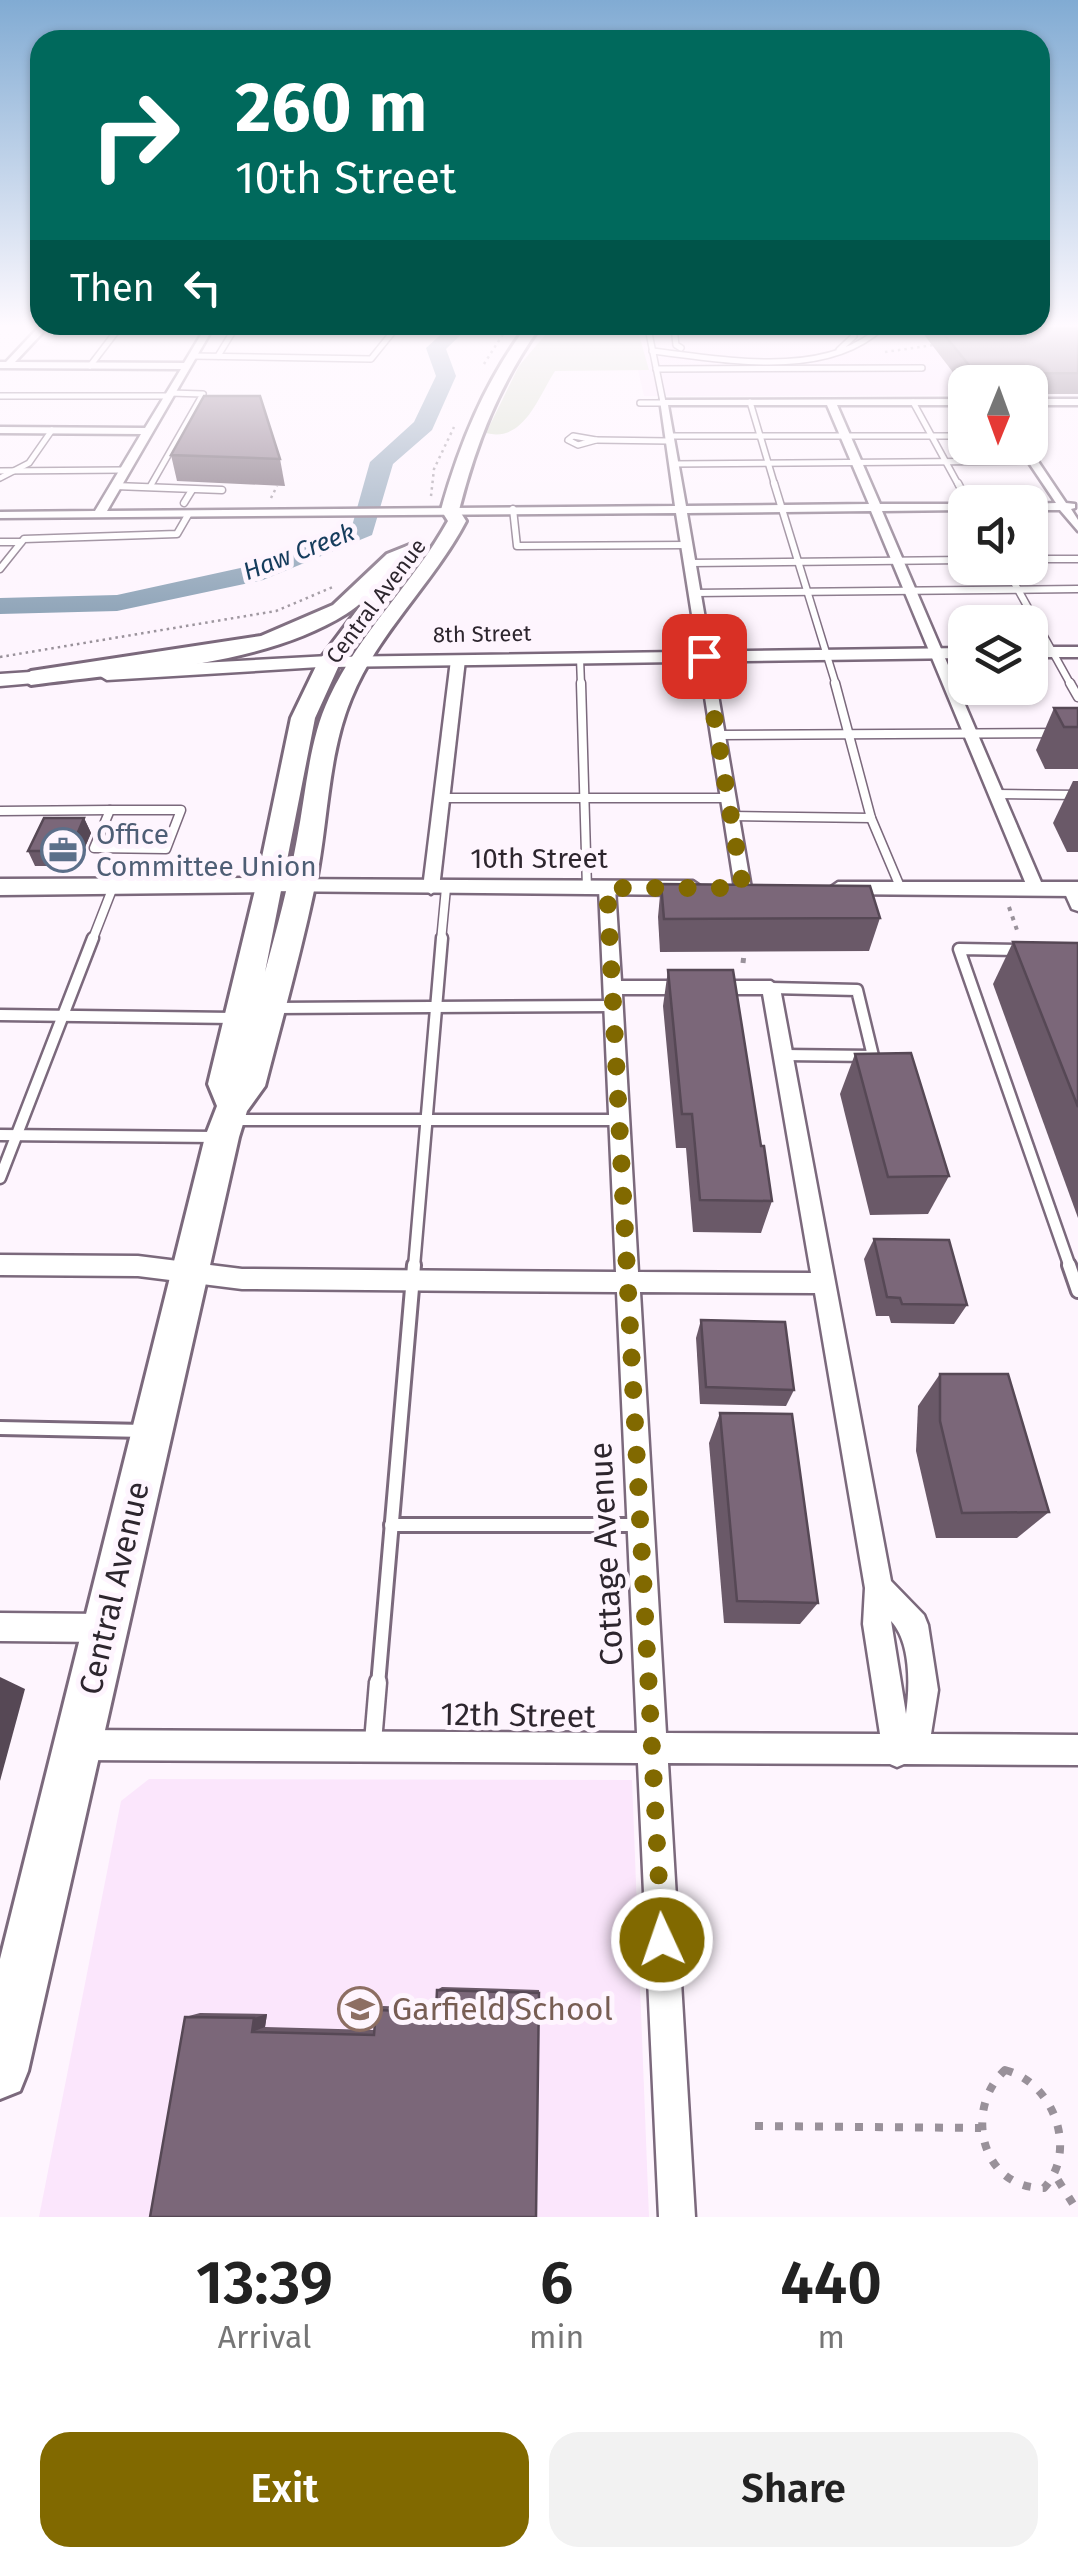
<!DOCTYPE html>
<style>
body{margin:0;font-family:"Fira Sans",sans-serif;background:#f2f2f2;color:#222;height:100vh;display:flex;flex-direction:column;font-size:38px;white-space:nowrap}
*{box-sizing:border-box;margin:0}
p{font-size:32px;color:#767676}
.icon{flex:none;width:55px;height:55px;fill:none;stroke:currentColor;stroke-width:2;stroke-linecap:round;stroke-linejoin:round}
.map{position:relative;height:2217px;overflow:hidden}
.details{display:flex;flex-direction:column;background:#fff;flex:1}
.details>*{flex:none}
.banner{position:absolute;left:30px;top:30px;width:1020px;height:305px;border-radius:30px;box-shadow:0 2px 8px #0004;background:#00695c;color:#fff;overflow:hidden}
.needle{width:65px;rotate:181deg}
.buttons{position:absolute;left:948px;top:365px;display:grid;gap:20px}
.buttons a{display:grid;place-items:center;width:100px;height:100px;border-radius:20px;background:#fff;box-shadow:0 2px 8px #0004;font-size:50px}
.pin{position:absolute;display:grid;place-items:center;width:85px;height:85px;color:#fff;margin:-42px;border-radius:20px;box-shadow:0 5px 15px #0006}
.me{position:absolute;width:110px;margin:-55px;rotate:357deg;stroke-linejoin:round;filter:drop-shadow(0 0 8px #0008)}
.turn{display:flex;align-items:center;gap:35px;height:210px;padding:0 40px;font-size:45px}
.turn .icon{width:130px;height:130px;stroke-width:2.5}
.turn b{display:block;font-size:70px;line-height:85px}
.then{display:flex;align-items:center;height:95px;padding:0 40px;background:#0003;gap:20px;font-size:38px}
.eta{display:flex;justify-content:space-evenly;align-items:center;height:170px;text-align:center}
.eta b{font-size:60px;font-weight:600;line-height:70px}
.primary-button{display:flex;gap:20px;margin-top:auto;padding:20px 40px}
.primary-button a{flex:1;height:115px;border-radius:30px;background:#816900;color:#fff;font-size:40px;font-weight:600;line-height:115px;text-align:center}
.primary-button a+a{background:#f2f2f2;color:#222}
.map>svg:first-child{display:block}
.built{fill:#fbe6fc}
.green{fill:#d3dcc7}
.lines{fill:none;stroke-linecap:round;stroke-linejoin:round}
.river{fill:#879eb3;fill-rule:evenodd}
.service-far5-casing{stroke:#7b697c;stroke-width:8}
.service-far4-casing{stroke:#7b697c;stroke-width:9}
.service-far3-casing{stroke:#7b697c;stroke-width:11}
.service-far2-casing{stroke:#7b697c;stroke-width:15}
.service-far1-casing{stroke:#7b697c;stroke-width:18}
.service-casing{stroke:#7b697c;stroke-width:21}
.minor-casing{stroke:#7b697c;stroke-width:5}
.tertiary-casing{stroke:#7b697c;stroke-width:5}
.secondary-casing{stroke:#7b697c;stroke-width:5}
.primary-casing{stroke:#7b697c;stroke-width:6}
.path-far3{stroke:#99919a;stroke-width:2.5;stroke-dasharray:2.5 4;stroke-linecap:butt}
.path-far2{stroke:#99919a;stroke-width:4;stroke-dasharray:4 6;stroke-linecap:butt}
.path-far1{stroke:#99919a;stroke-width:5;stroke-dasharray:5 8;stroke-linecap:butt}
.path{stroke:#99919a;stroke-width:8;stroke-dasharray:8 12;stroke-linecap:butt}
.service-far5{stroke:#fff;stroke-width:5}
.service-far4{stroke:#fff;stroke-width:6}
.service-far3{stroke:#fff;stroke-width:8}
.service-far2{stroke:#fff;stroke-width:10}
.service-far1{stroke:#fff;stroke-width:12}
.service{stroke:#fff;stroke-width:16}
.minor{fill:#fff;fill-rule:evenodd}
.tertiary{fill:#fff;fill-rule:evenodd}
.secondary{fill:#fff;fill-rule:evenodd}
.primary{fill:#fff;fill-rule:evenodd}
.wall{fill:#6a5968}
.shaded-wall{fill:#564855}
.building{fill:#7b6779;stroke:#564855;stroke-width:2.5}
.route{stroke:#816900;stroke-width:18;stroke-dasharray:0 32.4}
.labels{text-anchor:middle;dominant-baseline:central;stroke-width:10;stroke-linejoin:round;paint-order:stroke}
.far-street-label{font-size:22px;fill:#2d262e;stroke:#fef5fe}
.far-water-label{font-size:25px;font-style:italic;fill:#153c5c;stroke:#fef5fe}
.service-label{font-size:28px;fill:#4e5e75;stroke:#fef5fe;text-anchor:start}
.street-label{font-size:28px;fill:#2d262e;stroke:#fef5fe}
.near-street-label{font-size:32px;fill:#2d262e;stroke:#fef5fe}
.near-education-label{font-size:32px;fill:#785e54;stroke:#fef5fe;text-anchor:start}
</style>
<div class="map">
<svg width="1078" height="2217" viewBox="0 0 1078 2217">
<rect width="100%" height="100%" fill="#fef5fe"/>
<!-- built -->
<g class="built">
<polygon points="564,328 1078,328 1030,382 965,382 965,395 644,396 638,370"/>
<polygon points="149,1779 632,1780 649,2217 39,2217 121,1801"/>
</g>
<!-- green -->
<path class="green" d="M551,328H637L649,370L555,371C538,397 524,443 486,433L519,366Z"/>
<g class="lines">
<!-- river -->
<polygon class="river" points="448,328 468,328 446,349 456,376 432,430 393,464 372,535 263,580 117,611 0,614 0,598 117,595 245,567 352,526 370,462 414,422 436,376 426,348"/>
<!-- service-far5 casing -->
<g class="service-far5-casing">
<g id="service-far5">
<polyline points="648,328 663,402"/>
<polyline points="674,328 676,345 681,348"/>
<polyline points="839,350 854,336 849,328"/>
<path d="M652,351C722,359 824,380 881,328"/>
<polyline points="192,356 371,359 396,328"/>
<polyline points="218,356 235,328"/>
<polyline points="90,366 119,328"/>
<polyline points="656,369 922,368"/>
<polyline points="0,396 168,396"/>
<polyline points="750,402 775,486"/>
<polyline points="913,402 959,486"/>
<polyline points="640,403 663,403"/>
<polygon points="573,436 596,440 578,445 568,440"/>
<polyline points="669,436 965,436"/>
<polyline points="596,440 669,441"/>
<polyline points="673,464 1033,461"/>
<polyline points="0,471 124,470"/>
<polyline points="0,478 29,463 52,430"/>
<polyline points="151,485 203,394 170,393"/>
</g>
</g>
<!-- service-far4 casing -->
<g class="service-far4-casing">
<g id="service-far4">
<polyline points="774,483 836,685"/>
<polyline points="958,483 968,502"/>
<polyline points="115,486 222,490"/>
<polyline points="184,503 192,490"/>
<polyline points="513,509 517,546 687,545"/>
<polyline points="0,542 21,542"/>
<polyline points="1030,559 1078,559"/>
<polyline points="690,563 965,560"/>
<polyline points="1006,568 1071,685"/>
<polyline points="0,569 24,539 177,534 188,515"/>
<polyline points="694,593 1078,589"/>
<polyline points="580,658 581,685"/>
</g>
</g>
<!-- service-far3 casing -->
<g class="service-far3-casing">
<g id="service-far3">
<polyline points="581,683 587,888"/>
<polyline points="835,683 871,818 901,889"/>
<polyline points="1070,683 1078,697"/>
<polyline points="718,735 1078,733"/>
<polyline points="995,794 1078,795"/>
<polyline points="442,798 728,798"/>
<polygon points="110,810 181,810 166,849 94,848"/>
<polyline points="0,811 110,810"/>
<polyline points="731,816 871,818"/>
<polyline points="92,941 113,887"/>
<polyline points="441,941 446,888"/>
</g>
</g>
<!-- service-far2 casing -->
<g class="service-far2-casing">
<g id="service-far2">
<polyline points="1022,950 959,949 1070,1267"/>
<polyline points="771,988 857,990 873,1056 783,1055"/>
<polyline points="274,1008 613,1006"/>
<polyline points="0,1015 234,1018"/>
<polyline points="235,1120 619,1120"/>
<polyline points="0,1135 216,1137"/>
<polyline points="0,1178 93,938"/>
<polyline points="414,1267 442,938"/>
</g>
</g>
<!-- service-far1 casing -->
<g class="service-far1-casing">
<g id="service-far1">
<polyline points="1069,1265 1078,1291"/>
<polyline points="0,1428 145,1431"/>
<polyline points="391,1525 638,1525"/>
<polyline points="378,1685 414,1265"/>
</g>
</g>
<!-- service casing -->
<g class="service-casing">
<polyline id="service" points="373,1742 378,1682"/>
</g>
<!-- minor casing -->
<g class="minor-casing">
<g id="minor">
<path d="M38,328H47L15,362L184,363L205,328H213L107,511L675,506L660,400L965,399V405H837L880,504H965V510L882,511L1044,889L1036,895L1028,889L871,511L687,513L751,888L743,894L735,888L676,513L0,518V512L95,511L141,434L0,433V427L145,428L181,369L0,368V362H6ZM668,405H827L869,504L686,506Z"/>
<rect x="1030" y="399" width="48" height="6"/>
<polygon points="1019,448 1029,448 1066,503 1075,504 1075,508 1071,509 1078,520 1078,531 1060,510 1030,510 1030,504 1056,503"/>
<polygon points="458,656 465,660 439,888 431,894 423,888 451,660"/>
<path d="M607,882L615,888L621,981H771L780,988L891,1581L924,1615L928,1625L938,1690L931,1734L1078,1735V1765L904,1764L897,1767L890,1764L668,1763L695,2217H659L638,1763L77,1760L67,1755L62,1745L67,1735L77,1730L637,1733L617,1292L242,1289L138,1276L0,1275V1255L138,1256L242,1269L616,1272L599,888ZM622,994H763L811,1273L638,1272ZM640,1292L815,1293L865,1588L863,1624L880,1734L666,1733ZM891,1621C911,1642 910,1686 906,1714Z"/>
<polygon points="1071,883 1078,887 1078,911 1072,909 1063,889"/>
<polygon points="0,1613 105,1614 115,1618 119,1628 115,1638 105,1642 0,1641"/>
</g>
</g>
<!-- tertiary casing -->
<g class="tertiary-casing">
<g id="tertiary">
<rect x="1030" y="647" width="48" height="10"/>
<polygon points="965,648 965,658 329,667 321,662 329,657"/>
<polygon points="270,879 693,881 703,888 693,895 263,891 260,886"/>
<polygon points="838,882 1078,882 1078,896 831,894 828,889"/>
</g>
</g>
<!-- secondary casing -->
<g class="secondary-casing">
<g id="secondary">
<polygon points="329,656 339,662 336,666 107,680 97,674 107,668"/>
<polygon points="61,670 68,672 68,680 0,686 0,674"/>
<polygon points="270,878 279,880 283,886 279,892 0,895 0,879"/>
</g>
</g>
<!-- primary casing -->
<g class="primary-casing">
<g id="primary">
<path d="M525,328H539C499,385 476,443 459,510L466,521C433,584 378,632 351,699C327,757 328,826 315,886C301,953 282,1020 265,1086L247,1111L239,1137L28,2071L20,2091L0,2099V1959L205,1137L217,1106L208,1084L256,886L291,718L318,662L373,589H387L390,593L340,663L315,718L265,972C277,928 289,884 297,839C306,793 309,740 329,698C361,630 413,584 448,521L441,510C460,443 484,384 525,328Z"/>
<path d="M417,542L424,544V552C391,566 375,596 346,614C260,668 130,671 31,685L20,678L31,671L261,636L333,605L387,554Z"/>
</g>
</g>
<!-- path-far3 -->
<g class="path-far3">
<polyline points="885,352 934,345"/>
<polyline points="484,364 505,331"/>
<polyline points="431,496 434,469 454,427"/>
<polyline points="271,498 277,486"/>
<polyline points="0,657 276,611 333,587"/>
</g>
<!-- path-far2 -->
<polyline class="path-far2" points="1009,907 1018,933"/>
<!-- path-far1 -->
<polyline class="path-far1" points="743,963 745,946"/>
<!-- path -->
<g class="path">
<path d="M1005,2070C1055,2083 1078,2152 1044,2188C981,2189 963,2109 1005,2070Z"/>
<polyline points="755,2126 981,2128"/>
<polyline points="1058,2180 1078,2212"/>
</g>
<!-- service-far5 -->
<use href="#service-far5" class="service-far5"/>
<!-- service-far4 -->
<use href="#service-far4" class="service-far4"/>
<!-- service-far3 -->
<use href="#service-far3" class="service-far3"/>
<!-- service-far2 -->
<use href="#service-far2" class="service-far2"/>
<!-- service-far1 -->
<use href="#service-far1" class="service-far1"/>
<!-- service -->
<use href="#service" class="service"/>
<!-- minor -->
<use href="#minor" class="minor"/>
<!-- tertiary -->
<use href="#tertiary" class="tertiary"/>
<!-- secondary -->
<use href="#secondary" class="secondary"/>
<!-- primary -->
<use href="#primary" class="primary"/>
</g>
<!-- wall -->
<g class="wall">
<polygon points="919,328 1078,328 1078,394 1030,394 1030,382 965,382 965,388"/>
<polygon points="171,455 280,459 285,486 177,481"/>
<polygon points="1054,708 1078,708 1078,769 1045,769 1036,750"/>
<polygon points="1073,781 1078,781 1078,852 1067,852 1053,823"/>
<polygon points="84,818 91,833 77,866 35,866 28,851"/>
<polygon points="661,884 880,918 869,951 660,952 658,917"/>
<polygon points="1013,942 1078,943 1078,1218 993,984"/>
<polygon points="668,970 761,1146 772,1201 761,1233 693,1232 686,1148 676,1148 663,1006"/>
<polygon points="855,1054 949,1176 928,1214 870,1215 840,1094"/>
<polygon points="874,1239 967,1305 954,1324 891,1323 889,1316 876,1316 864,1259"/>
<polygon points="701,1320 794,1390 786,1406 700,1404 696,1338"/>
<polygon points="940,1374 1049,1512 1017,1538 936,1538 916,1451 918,1406"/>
<polygon points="720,1413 818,1603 800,1624 724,1623 709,1443"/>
<polygon points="442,1987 539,1990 536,2217 185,2017 200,2013 267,2014 265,2027 374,2030 376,2010 383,2006 436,2008 437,1990"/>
</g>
<!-- shaded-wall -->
<g class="shaded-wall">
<polygon points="84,818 91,833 77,866 70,851"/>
<polygon points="0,1677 25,1689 0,1781"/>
<polygon points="267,2014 265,2027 252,2032 254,2018"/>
</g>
<!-- building -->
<g class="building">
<polygon points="939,328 1078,328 1078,373 976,374"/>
<polygon points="204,396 260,396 280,459 171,455"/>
<polygon points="1054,708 1078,708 1078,727 1064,727"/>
<polygon points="44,818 84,818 70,851 28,851"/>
<polygon points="661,884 870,886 880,918 664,919"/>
<polygon points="1013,942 1078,943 1078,1107"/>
<polygon points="668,970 733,970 761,1146 764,1146 772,1201 700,1200 692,1114 682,1114"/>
<polygon points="911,1053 949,1176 888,1177 855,1054"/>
<polygon points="874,1239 949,1240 967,1305 902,1304 900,1298 887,1297"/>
<polygon points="701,1320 785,1322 794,1390 706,1387"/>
<polygon points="940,1374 1008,1374 1049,1512 962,1513 940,1421"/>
<polygon points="720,1413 792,1414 818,1603 737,1601"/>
<polygon points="437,1990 539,1993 536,2217 150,2217 185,2017 254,2018 252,2032 374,2035 376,2010 436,2012"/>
</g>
<!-- sky -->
<linearGradient id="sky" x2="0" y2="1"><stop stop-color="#81abd3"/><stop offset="0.51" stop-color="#fffaff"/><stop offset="1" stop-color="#fffaff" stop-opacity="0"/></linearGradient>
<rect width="1078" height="638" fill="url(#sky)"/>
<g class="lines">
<!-- route -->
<polyline class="route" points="662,1940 607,888 743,888 704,656"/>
</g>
<!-- icons -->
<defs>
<g id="office-ring" transform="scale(2.25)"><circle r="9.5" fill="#fef5fe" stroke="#5c6f8a" stroke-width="1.5"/><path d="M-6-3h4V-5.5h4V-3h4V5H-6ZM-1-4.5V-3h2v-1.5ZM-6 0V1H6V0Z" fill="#5c6f8a"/></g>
<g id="school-ring" transform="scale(2.25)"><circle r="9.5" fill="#fef5fe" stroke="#8d6e63" stroke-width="1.5"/><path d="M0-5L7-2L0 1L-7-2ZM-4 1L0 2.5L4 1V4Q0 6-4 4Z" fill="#8d6e63"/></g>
</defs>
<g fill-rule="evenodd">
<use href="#office-ring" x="63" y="850"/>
<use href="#school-ring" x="360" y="2009"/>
</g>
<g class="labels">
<!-- far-street labels -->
<g class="far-street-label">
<text transform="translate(376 601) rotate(-53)">Central Avenue</text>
<text transform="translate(482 634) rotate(-1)">8th Street</text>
</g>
<!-- far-water labels -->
<g class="far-water-label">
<text transform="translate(299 552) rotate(-21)">Haw Creek</text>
</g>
<!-- service labels -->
<g class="service-label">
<text x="96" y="834">Office<tspan x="96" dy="32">Committee Union</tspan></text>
</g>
<!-- street labels -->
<g class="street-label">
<text x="539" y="858">10th Street</text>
</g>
<!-- near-street labels -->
<g class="near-street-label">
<text transform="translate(606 1554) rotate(-93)">Cottage Avenue</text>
<text transform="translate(114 1588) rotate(-77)">Central Avenue</text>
<text transform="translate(518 1715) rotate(1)">12th Street</text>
</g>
<!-- near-education labels -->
<g class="near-education-label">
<text x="392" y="2009">Garfield School</text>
</g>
</g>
</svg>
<div class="buttons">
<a><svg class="needle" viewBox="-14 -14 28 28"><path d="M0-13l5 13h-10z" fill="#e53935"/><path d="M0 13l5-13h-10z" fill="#767676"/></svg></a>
<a><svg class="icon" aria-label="sound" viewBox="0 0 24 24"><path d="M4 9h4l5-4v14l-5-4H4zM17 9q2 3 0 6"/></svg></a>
<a><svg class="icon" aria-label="layers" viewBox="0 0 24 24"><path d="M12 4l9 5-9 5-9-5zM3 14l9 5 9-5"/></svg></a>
</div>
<div class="pin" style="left:704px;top:656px;background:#d93025"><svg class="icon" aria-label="arrive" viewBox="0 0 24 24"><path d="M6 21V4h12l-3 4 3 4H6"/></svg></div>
<svg class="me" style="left:662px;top:1940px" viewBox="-20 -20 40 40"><circle r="17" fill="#816900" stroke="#fff" stroke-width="3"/><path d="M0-11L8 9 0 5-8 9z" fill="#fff"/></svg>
<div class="banner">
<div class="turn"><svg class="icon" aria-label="right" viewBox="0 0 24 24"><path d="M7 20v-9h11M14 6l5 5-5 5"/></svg><div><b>260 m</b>10th Street</div></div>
<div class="then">Then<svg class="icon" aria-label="left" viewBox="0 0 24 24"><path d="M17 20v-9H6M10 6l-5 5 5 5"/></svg></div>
</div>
</div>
<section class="details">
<div class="eta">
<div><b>13:39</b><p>Arrival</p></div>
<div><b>6</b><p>min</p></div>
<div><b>440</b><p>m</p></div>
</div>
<div class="primary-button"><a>Exit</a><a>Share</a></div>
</section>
